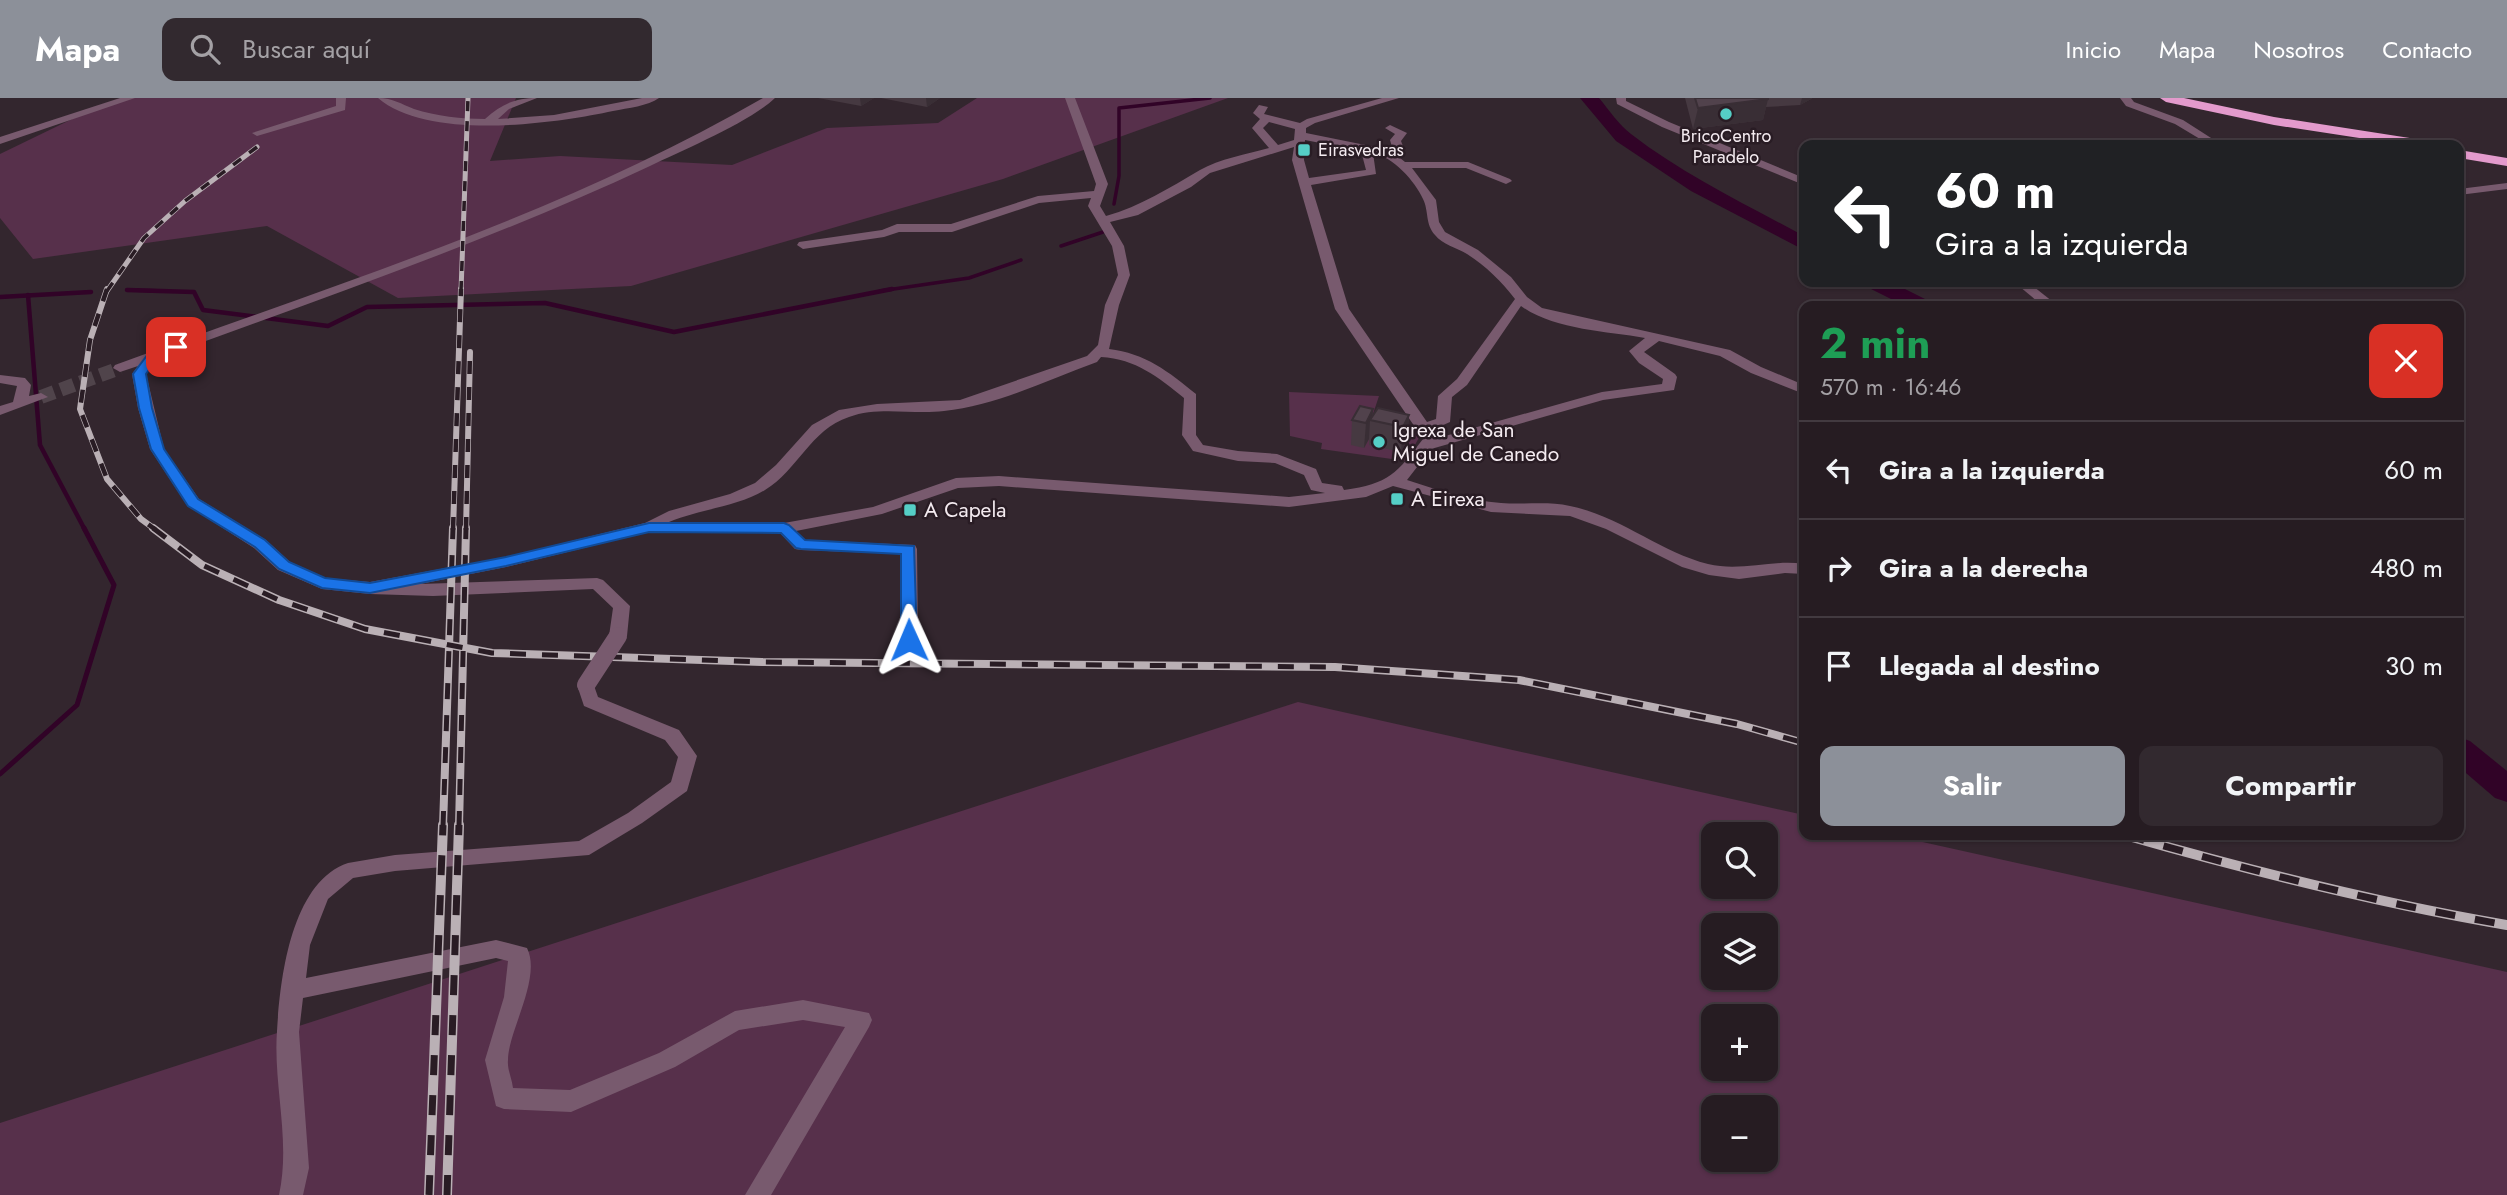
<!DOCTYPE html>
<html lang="es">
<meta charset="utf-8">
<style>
body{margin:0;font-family:Jost,sans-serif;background:#32292f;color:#f1f3f6;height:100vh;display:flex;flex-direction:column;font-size:26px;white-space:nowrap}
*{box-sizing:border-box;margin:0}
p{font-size:23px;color:#a4a1a5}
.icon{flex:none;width:38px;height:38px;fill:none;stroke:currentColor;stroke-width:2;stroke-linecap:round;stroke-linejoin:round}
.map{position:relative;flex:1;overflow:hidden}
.drawer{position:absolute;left:1799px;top:203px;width:665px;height:539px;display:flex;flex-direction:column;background:#261c22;border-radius:14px;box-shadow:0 2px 5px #0004,0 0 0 2px #423a40}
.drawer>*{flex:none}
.hud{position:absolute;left:1799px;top:42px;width:665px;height:147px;border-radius:14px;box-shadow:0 2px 5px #0004,0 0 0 2px #423a40;background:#202124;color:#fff;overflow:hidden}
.controls{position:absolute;left:1701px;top:724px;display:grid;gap:14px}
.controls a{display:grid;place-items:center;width:77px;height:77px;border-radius:14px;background:#261c22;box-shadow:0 2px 5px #0004,0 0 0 2px #423a40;font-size:35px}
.pin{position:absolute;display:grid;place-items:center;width:60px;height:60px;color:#fff;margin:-30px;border-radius:14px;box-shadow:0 4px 10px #0006}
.me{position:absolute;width:77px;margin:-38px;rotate:359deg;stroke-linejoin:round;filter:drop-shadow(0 0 5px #0008)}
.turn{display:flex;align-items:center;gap:24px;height:147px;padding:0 21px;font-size:32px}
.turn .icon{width:91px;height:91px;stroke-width:2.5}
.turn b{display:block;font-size:49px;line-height:60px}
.round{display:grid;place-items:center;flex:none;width:74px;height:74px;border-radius:14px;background:#32292f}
.headline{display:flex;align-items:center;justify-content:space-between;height:119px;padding:0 21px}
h1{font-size:42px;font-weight:700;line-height:52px;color:#1e9e55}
.action{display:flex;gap:14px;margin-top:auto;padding:14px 21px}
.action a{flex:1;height:80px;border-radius:14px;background:#8c9099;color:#fff;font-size:28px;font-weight:700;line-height:80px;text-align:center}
.action a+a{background:#32292f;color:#f1f3f6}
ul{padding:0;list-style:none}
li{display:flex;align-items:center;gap:21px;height:98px;padding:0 21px;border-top:2px solid #423a40}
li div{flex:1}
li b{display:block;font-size:26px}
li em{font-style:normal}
header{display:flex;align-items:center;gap:42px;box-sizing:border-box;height:98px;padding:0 35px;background:#8c9099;color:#fff}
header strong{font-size:33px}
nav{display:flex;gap:38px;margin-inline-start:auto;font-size:24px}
.search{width:490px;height:63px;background:#32292f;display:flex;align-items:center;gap:18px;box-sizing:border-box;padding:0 24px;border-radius:14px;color:#a4a1a5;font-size:26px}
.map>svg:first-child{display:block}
.green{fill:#57304b;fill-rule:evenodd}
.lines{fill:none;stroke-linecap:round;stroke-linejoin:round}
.stream-far2{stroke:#310327;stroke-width:3.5}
.stream-far1{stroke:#310327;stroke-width:4.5}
.stream{stroke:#310327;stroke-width:5}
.river{fill:#310327;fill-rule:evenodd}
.minor-tunnel{stroke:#50444b;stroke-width:14;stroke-dasharray:14 7;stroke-linecap:butt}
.minor{fill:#785a6e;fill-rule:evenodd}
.highway{fill:#e39acc;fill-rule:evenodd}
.rail-far3-casing{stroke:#bab0b5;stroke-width:5}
.rail-far2-casing{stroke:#bab0b5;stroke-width:6}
.rail-far1-casing{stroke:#bab0b5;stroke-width:8}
.rail-casing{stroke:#bab0b5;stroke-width:10}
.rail-far3{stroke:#291c24;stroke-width:3.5;stroke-dasharray:10;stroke-linecap:butt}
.rail-far2{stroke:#291c24;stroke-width:4.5;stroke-dasharray:13;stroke-linecap:butt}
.rail-far1{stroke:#291c24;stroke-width:5;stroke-dasharray:16;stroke-linecap:butt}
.rail{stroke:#291c24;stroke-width:7;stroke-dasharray:20;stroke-linecap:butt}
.minor-bridge{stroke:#785a6e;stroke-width:18}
.wall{fill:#463941}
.shaded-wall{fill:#392e35}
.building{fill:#51424c;stroke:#392e35;stroke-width:2}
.route{fill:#1a73e8;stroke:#114b97;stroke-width:2}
.poi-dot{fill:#55cec6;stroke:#291c24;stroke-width:2.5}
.labels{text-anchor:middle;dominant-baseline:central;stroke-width:5;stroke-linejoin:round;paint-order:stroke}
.far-poi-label{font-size:18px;fill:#f4ebf0;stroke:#291c24}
.poi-label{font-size:21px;fill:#f4ebf0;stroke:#291c24;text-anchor:start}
</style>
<header>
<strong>Mapa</strong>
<div class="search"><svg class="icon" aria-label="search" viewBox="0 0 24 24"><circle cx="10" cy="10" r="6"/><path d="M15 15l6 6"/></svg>Buscar aquí</div>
<nav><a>Inicio</a><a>Mapa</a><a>Nosotros</a><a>Contacto</a></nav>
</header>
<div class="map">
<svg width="2507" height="1097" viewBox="0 0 2507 1097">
<rect width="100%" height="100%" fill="#33262e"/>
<!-- green -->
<g class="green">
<polygon points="131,0 516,0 490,63 560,58 732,67 827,30 938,25 977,0 1228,0 1003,81 631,188 398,200 267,128 33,161 0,120 0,56 99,8"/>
<polygon points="1289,294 1379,298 1370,325 1421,336 1406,363 1321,351 1322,345 1290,338"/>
<path d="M1298,604L1804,717V737H1891L2507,874V1097H0V1025ZM1713,737H1766V789H1713ZM1713,828H1766V880H1713ZM1713,919H1766V971H1713ZM1713,1010H1766V1062H1713Z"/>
</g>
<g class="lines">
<!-- stream-far2 -->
<g class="stream-far2">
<polyline points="1114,106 1119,78 1119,10 1210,0"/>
<polyline points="1061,148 1103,134"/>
<polyline points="127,192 167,193"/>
<polyline points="880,193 969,180 1021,162"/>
</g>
<!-- stream-far1 -->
<g class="stream-far1">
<polyline points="127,192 194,194 203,212 328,228 367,209 545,205 674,234 892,191"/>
<polyline points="28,197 40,347 85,432"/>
<polyline points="0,199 91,194"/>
</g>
<!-- stream -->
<polyline class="stream" points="0,676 77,607 114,487 84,430"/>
<!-- river -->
<g class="river">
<path d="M1580,0H1599C1609,12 1619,27 1631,36C1684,77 1747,107 1804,138V152L1691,93L1616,43Z"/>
<polygon points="1864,184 1891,184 1929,203 1932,208 1905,208 1867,189"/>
<polygon points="2459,639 2470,643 2507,673 2507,704 2495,700 2459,669"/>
</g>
<!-- minor-tunnel -->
<polyline class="minor-tunnel" points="41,299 120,270"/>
<!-- minor -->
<g class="minor">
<polygon points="120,0 135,0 0,46 0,39"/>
<polygon points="336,0 346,0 345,12 257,38 252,35 336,8"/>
<path d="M378,0C393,0 401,6 414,11C436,18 462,21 485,21C502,6 515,0 537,0L509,11L498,21L554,17L642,0H659C648,8 628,10 613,13C553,26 428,43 378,0Z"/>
<path d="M763,0H775C750,24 683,52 650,68C490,143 322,200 157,261L146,276L164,351L199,401L266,442L290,464L325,480L370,484L506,459L645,425L669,413L730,396L755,385L776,367L812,327L839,312L877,306L960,302L1087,258L1098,247L1105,207L1118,177L1112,148L1088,108L1091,100L1039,105L952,134H899L884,139L803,151L797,147L799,144L882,132L897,126H951L1038,98L1094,93L1096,86L1065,0H1075L1108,86L1100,108L1106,118C1141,108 1169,90 1200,72C1219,61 1247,56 1269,50L1252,30L1260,21L1253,15L1259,7L1268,9L1264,16L1300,25L1307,21L1382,0H1399L1315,25L1306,30V35L1385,51L1392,49L1390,42L1395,36L1385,30L1390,27L1407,35L1401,43L1404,51L1394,55L1405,64H1468L1510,81L1512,83L1506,86L1466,70H1412L1436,102L1439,124L1445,134L1478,152L1511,179L1527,199L1542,210L1730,252L1761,269L1804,287V296L1751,275L1720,258L1659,243L1644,254L1675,276L1677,279L1674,292L1603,302L1431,351L1407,382C1438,392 1469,403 1501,405C1524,407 1547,403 1570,408C1620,418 1660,454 1708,466C1741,474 1772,461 1804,466V476L1785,475L1739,481L1709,477L1682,469L1606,431L1570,418L1491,414L1393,388L1366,399L1289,409L999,388L958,390L882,416L796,433L805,442L915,447L917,451L918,542L909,548L900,542L901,456L801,452L795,451L780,435L649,434L506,469L420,486L597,480L603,482L630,508L627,538L618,544L609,538L613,510L593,491L433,498L370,496L322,491L278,472L254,450L187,407L150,351L138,310L132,276L138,268L120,274L113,270L115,267C333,187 561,117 763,0ZM1269,24L1295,31L1294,42L1278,47L1263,30ZM1305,42L1361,53L1366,72L1309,80L1304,62ZM1294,49L1292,62L1335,211L1423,341C1397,375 1389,386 1344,392L1342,388L1322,385L1316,371L1277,356L1238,353L1203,347L1196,337V296C1169,274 1145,255 1109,251L1119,207L1130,177L1124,148L1110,124L1138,117L1191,89L1210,75ZM1373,55C1393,59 1415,83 1423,101C1429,113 1425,126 1435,137C1442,146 1457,150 1467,156C1486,168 1502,184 1515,201L1457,281L1438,298L1436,321L1427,324L1349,211L1311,87L1376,76ZM1521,208C1554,232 1606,233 1645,240L1629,253L1639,265L1663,281L1662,286L1602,294L1438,340L1432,332L1450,324L1452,299L1467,287ZM1101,259C1136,261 1158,279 1184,300L1182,337L1193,353L1238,363L1275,365L1304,377L1311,392L1325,395L1289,399L999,378L956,380L873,409L784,425L669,424C700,411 737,409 765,392C798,372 810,332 849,319C879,308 913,317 944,313C997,307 1048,282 1097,264Z"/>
<polygon points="1616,0 1626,0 1626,3 1669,24 1804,80 1804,87 1662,29 1617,6"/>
<polygon points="2120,0 2131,0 2134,4 2183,22 2222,47 2210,47 2175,26 2126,8"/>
<polygon points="2507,85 2507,91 2459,97 2459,91"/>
<polygon points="2014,184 2028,184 2058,208 2043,208"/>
<polygon points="0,277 25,280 31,287 29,298 41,295 48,299 0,317 0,308 13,304 17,288 0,285"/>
<path d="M586,581L592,582L598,599L679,632L697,658L687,693L642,725L589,757L395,773L353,780L328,801L310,847L306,880L496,842L527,850C542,880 508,933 508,962C507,971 512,981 513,990L570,992L659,955L735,913L803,902L869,915L872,922L869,929L771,1097H745L845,929L803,922L739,932L675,969L571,1014L504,1011L496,1008L485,962L504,899L508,863L496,860L303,900L299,934L309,1070L303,1097H279C291,1042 273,988 277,933C280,881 291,784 348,765L395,757L579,743L628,715L671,684L678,659L665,642L584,608L577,587L580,582Z"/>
</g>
<!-- highway -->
<g class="highway">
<polygon points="2160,0 2184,0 2274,19 2429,43 2436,47 2405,47 2274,27 2166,4"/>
<polygon points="2459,52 2507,60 2507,68 2459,60"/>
</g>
<!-- rail-far3 casing -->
<g class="rail-far3-casing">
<g id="rail-far3">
<polyline points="107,193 144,140 185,103 257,49"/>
<polyline points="461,193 468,0"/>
</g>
</g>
<!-- rail-far2 casing -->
<g class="rail-far2-casing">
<g id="rail-far2">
<polyline points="107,191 90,242 80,311 107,381 141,421 156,432"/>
<polyline points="453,432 461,191"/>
<polyline points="466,432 470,254"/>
</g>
</g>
<!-- rail-far1 casing -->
<g class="rail-far1-casing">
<g id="rail-far1">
<polyline points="153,430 202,467 279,502 365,531 492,555 762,564 1335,569 1519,582 1737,626 1804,645"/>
<polyline points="443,729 453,430"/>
<polyline points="459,729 466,430"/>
</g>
</g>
<!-- rail casing -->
<g class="rail-casing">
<g id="rail">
<path d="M2125,737C2251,773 2378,805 2507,827"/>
<polyline points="429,1097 443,727"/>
<polyline points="447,1097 459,727"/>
</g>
</g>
<!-- rail-far3 -->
<use href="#rail-far3" class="rail-far3"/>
<!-- rail-far2 -->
<use href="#rail-far2" class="rail-far2"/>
<!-- rail-far1 -->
<use href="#rail-far1" class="rail-far1"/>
<!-- rail -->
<use href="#rail" class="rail"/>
<!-- minor-bridge -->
<polyline class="minor-bridge" points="586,587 618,538"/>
</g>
<!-- wall -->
<g class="wall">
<polygon points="818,0 874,0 861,8"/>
<polygon points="881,0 940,0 927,9"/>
<polygon points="1685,0 1812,0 1811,1 1800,7 1766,9 1763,22 1693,31"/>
<polygon points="1373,311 1373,318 1409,317 1407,342 1401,354 1369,347 1369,341 1364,350 1351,347 1352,322"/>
</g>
<!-- shaded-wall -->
<g class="shaded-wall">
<polygon points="860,0 874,0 861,8"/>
<polygon points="926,0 940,0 927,9"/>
<polygon points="1802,0 1812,0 1811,1 1800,7"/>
<polygon points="1768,1 1763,22 1693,31 1698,10"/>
<polygon points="1373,311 1372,323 1370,322 1369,341 1364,350 1366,325"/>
<polygon points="1409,317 1407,342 1401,354 1403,329"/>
</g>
<!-- building -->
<g class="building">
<polygon points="1695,0 1768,0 1768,1 1698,10"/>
<polygon points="1360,308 1373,311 1366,325 1352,322"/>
<polygon points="1378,310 1409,317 1403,329 1370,322"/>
</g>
<!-- route -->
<polygon class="route" points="176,246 182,249 181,252 157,261 146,276 152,310 164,351 198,401 265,442 289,464 325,480 370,485 506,459 649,425 784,425 789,427 805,442 914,448 917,542 909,548 901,542 901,456 801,451 796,450 781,435 649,434 506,468 370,495 322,490 279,471 255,449 188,408 151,351 139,310 133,276 148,256"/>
<!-- markers -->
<g class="poi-dot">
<circle cx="1726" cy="16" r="7"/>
<rect x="1297" y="45" width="14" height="14" rx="3.5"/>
<circle cx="1379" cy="344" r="7"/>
<rect x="1390" y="394" width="14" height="14" rx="3.5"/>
<rect x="903" y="405" width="14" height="14" rx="3.5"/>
</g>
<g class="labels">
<!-- far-poi labels -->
<g class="far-poi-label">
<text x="1726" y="38">BricoCentro<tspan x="1726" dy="21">Paradelo</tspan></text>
<text x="1318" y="52" text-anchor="start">Eirasvedras</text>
</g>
<!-- poi labels -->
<g class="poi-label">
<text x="1393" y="332">Igrexa de San<tspan x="1393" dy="24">Miguel de Canedo</tspan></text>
<text x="1411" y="401">A Eirexa</text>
<text x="924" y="412">A Capela</text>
</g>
</g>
</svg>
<div class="controls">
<a><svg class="icon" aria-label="search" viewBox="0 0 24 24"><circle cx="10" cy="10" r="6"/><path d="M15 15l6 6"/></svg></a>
<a><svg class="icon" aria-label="layers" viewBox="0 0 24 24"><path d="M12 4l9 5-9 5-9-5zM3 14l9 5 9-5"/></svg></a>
<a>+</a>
<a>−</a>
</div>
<div class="pin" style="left:176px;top:249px;background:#d93025"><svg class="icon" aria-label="arrive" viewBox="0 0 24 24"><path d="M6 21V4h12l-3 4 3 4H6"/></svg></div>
<svg class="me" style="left:909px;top:542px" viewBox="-20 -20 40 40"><path d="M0-17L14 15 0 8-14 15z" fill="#1a73e8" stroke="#fff" stroke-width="4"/></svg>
<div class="hud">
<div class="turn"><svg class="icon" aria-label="left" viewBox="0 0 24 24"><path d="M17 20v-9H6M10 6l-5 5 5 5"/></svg><div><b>60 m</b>Gira a la izquierda</div></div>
</div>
<section class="drawer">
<div class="headline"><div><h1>2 min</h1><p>570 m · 16:46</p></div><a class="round" style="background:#d93025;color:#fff"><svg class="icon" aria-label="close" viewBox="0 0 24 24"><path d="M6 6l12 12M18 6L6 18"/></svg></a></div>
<ul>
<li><svg class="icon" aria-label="left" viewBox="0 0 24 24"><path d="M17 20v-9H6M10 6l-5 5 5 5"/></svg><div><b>Gira a la izquierda</b></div><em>60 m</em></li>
<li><svg class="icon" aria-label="right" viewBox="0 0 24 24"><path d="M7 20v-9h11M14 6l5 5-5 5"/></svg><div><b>Gira a la derecha</b></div><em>480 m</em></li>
<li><svg class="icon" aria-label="arrive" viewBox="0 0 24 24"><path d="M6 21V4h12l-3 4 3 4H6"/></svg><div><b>Llegada al destino</b></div><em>30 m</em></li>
</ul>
<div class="action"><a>Salir</a><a>Compartir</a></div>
</section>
</div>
